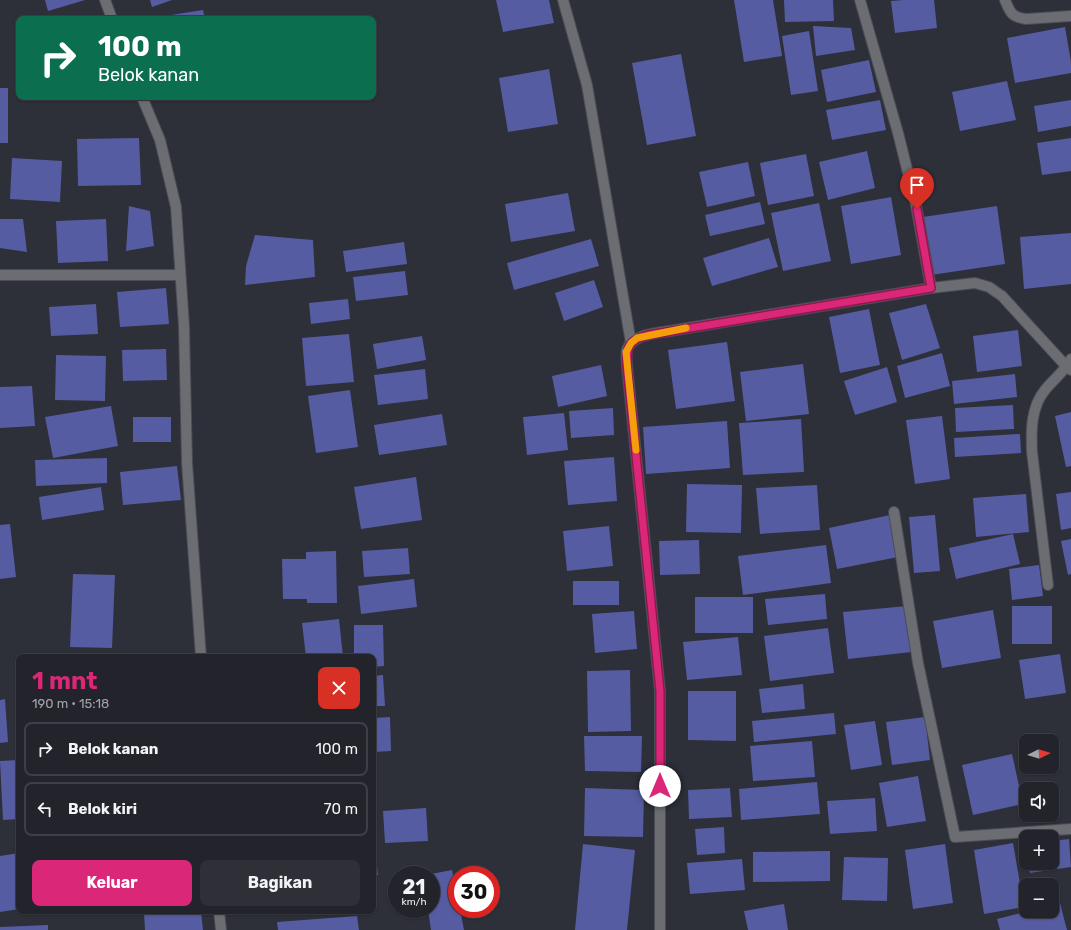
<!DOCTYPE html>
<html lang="id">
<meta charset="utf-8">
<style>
body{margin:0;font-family:Rubik,sans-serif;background:#2e2f37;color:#f1f3f6;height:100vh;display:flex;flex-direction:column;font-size:15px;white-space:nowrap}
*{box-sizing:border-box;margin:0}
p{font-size:13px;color:#a2a4a9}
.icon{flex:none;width:22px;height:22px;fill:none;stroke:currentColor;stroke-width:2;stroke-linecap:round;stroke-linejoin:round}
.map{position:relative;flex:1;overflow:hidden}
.side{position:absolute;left:16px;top:654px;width:360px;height:260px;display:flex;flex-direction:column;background:#22232b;border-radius:8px;box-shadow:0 1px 3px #0004,0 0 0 1px #3f4047}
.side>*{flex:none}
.guide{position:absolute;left:16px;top:16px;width:360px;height:84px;border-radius:8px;box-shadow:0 1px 3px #0004,0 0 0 1px #3f4047;background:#0b6e4f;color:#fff;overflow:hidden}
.needle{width:26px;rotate:85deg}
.buttons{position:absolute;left:1019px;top:734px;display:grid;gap:8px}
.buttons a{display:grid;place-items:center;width:40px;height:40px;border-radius:8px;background:#22232b;box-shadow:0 1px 3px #0004,0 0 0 1px #3f4047;font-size:20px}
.speed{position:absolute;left:388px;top:866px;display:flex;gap:8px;font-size:20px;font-weight:700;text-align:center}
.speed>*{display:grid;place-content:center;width:52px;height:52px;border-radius:50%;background:#22232b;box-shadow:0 1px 3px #0004,0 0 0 1px #3f4047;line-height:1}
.speed small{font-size:10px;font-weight:400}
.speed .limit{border:6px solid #d22;background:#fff;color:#111}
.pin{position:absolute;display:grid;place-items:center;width:34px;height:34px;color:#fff;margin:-41px -17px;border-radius:50% 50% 50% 0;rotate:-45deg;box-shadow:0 0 4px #0007}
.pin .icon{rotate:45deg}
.me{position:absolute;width:44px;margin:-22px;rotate:0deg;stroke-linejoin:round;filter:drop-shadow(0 0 3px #0008)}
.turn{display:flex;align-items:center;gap:14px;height:84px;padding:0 16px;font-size:18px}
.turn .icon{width:52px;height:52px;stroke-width:2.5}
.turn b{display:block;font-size:28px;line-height:34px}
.round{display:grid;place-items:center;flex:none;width:42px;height:42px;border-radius:8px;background:#2e2f37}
.overview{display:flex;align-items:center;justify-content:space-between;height:68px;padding:0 16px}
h1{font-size:24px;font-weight:700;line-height:30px;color:#db2777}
.button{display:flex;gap:8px;margin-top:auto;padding:8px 16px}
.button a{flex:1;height:46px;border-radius:8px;background:#db2777;color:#fff;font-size:16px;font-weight:700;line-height:46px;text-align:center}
.button a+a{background:#2e2f37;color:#f1f3f6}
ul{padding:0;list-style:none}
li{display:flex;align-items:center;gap:12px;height:54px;margin:0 8px 6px;padding:0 8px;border:2px solid #3f4047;border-radius:8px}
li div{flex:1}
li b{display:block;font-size:15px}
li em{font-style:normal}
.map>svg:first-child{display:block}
.building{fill:#565ca1}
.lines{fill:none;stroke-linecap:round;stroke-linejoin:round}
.minor-casing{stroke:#4a4c56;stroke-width:12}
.minor{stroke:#6c6d72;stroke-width:10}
.route-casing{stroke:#8e194d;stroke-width:10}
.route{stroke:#db2777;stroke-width:7}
.slow{stroke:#f59e0b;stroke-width:7}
</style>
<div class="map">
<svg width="1071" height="930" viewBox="0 0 1071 930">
<rect width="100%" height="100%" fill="#2d2f39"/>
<!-- building -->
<g class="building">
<polygon points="45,0 85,0 48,11"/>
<polygon points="150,0 172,0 152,7"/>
<polygon points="496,0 549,0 554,23 503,32"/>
<polygon points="734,0 773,0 782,56 744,62"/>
<polygon points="784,0 833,0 834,21 785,22"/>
<polygon points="903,0 934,0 937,28 895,33 891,1"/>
<polygon points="203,10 205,19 159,19 158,17"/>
<polygon points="813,26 851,28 855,50 816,56"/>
<polygon points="1065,27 1071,62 1071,73 1015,83 1007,38"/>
<polygon points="809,31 818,91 791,95 782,36"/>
<polygon points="681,54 696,136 647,145 632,63"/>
<polygon points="869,60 876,92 827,102 821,70"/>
<polygon points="549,69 558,124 508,132 499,78"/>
<polygon points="1007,81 1016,120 960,131 952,92"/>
<rect x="0" y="88" width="8" height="55"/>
<polygon points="880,100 886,130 832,140 826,110"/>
<polygon points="1071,100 1071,126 1038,132 1034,106"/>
<polygon points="139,138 141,185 78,186 77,139"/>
<polygon points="1071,138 1071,171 1042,175 1037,143"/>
<polygon points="867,151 875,188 828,200 819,162"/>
<polygon points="806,154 814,196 768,205 760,163"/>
<polygon points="12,158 62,161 60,202 10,199"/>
<polygon points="748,162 755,196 707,207 699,172"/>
<polygon points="568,193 575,231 511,242 505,204"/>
<polygon points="891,197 901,255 851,264 841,206"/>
<polygon points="760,202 765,224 710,236 705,215"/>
<polygon points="819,203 831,261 783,271 771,213"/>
<polygon points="129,206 150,211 154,246 126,251"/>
<polygon points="997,206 1005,264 931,275 923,217"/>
<polygon points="0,219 23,219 27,252 0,248"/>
<polygon points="106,219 108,261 58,263 56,221"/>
<polygon points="1071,233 1071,284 1024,289 1020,237"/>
<polygon points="255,235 313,240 315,277 245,285 246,266"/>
<polygon points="769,238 778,267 712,286 703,258"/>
<polygon points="591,239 599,266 514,290 507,263"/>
<polygon points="404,242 407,264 346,272 343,251"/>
<polygon points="405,271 408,295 356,301 353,277"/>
<polygon points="594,280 603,307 564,321 555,293"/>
<polygon points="166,288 169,324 120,327 117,292"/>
<polygon points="348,299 350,319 311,324 309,303"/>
<polygon points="96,304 98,334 51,336 49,307"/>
<polygon points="926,304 940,348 902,360 889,313"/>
<polygon points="869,309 880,365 840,373 829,317"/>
<polygon points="1018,330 1022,366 977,372 973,336"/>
<polygon points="349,334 354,382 306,386 302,338"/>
<polygon points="422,336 426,360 377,369 373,344"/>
<polygon points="727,342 735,401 676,409 668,350"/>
<polygon points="166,349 167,380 123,381 122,350"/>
<polygon points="942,353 950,386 905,398 897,366"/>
<polygon points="56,355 106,356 105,401 55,400"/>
<polygon points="803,364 809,414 746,421 740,372"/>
<polygon points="601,365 607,396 558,407 552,376"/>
<polygon points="887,367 897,402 855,415 844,381"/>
<polygon points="425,369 428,399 378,405 374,375"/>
<polygon points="1015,374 1017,397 954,404 952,381"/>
<polygon points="32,386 35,426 0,428 0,387"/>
<polygon points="350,390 358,447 316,453 308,396"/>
<polygon points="1013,405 1014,429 956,432 955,408"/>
<polygon points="111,406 118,446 53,458 45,417"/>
<polygon points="613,408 614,435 571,438 569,411"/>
<polygon points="1071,412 1071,466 1066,467 1055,416"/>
<polygon points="564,413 568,450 527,455 523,417"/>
<polygon points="442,414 447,445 379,455 374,425"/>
<polygon points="942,416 950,479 915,484 906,420"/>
<rect x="133" y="417" width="38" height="25"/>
<polygon points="801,419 804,472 743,475 739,423"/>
<polygon points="727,421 730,468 646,474 643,427"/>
<polygon points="1020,434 1021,453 955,457 954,438"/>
<polygon points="614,457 617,501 568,505 564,461"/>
<polygon points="107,458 107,483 36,486 35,460"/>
<polygon points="177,466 181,500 123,505 120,472"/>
<polygon points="416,477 422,520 361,529 354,487"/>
<polygon points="687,484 742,485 741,533 686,532"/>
<polygon points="817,485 820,530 760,534 756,488"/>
<polygon points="101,487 104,510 42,520 39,497"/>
<polygon points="1071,492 1071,528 1061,530 1056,494"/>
<polygon points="1026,494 1029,532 976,537 973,498"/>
<polygon points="890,515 898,557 837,569 829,528"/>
<polygon points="935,515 940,571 914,573 909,517"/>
<polygon points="10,524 16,577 0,579 0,525"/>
<polygon points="609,526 613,566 567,571 563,531"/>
<polygon points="1013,534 1020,564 956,579 949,548"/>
<polygon points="1071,539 1071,574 1068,575 1061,541"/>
<polygon points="699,540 700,574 660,575 659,541"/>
<polygon points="826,545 831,583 743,595 738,556"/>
<polygon points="408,548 410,574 364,577 362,551"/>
<polygon points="336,551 337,603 307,603 307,599 283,599 282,559 306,559 306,552"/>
<polygon points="1039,565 1043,596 1012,600 1009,569"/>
<polygon points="73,574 115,575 112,648 70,647"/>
<polygon points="414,579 417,607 361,614 358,586"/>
<rect x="573" y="581" width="46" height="24"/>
<polygon points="825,594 827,619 768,625 765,599"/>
<rect x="695" y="597" width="58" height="36"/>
<polygon points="907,606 912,652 848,659 843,612"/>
<rect x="1012" y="606" width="40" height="38"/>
<polygon points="993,610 1001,658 942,668 933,621"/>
<polygon points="634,611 637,649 595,653 592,614"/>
<polygon points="339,619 343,657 306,657 302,623"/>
<polygon points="354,625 383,625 384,666 373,667 373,657 354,657"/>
<polygon points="828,628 834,673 770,681 764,636"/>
<polygon points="738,637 742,675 687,680 683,642"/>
<polygon points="1060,654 1066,693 1025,699 1019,660"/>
<polygon points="630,670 631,731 588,732 587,671"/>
<polygon points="383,675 385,706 373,706 373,676"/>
<polygon points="803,684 805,709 762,713 759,689"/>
<polygon points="688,691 736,691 736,741 688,740"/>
<polygon points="5,699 8,742 0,743 0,700"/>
<polygon points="834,713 836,734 754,742 752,721"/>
<polygon points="390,717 391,751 373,752 373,718"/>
<polygon points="925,717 930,760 892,765 886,722"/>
<polygon points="875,721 882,765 851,770 844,725"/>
<polygon points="584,736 642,736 641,772 585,771"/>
<polygon points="812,741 815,777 753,781 750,746"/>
<polygon points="1012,754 1023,804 973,815 962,765"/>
<polygon points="19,760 19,819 3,820 0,761"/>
<polygon points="918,776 926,821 887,827 879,783"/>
<polygon points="817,782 820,814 741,820 739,789"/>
<polygon points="585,788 644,790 643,837 584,836"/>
<polygon points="730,788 732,817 689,819 688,790"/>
<polygon points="875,798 877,831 830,834 827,801"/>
<polygon points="426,808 428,841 385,843 383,811"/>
<polygon points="724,827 725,853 697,855 695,829"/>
<polygon points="1069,839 1071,867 1030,873 1028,863 1052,863 1052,841"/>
<polygon points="1013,843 1024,907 984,914 974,850"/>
<polygon points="583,844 635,850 627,930 575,930"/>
<polygon points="945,844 953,903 913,909 905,850"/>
<polygon points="373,850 375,850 378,875 373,876"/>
<polygon points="830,851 830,881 753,882 753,852"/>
<polygon points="19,853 19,909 0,912 0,856"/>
<polygon points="844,857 888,858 887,901 842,900"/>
<polygon points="742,859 745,890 690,894 687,863"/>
<polygon points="452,870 457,894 457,909 460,909 464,930 431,930 428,909 431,909 431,874"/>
<polygon points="1060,903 1067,930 1000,930 997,919 1029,911 1052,911 1052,905"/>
<polygon points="784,904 788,930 748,930 744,911"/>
<polygon points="177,911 201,911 203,930 145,930 144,913"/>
<polygon points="357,916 359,930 278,930 277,922"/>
<polygon points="48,925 48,930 0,930 0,927"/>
</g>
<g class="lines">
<!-- minor casing -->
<g class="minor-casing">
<g id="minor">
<polyline points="105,0 112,19"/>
<polyline points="563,0 587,85 631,343"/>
<polyline points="860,0 898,133 916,205 931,288"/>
<path d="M1005,0C1010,12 1011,17 1026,19L1071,16"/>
<polyline points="142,97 160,140 176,207 184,326 187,463 201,657"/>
<polyline points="0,275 180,275"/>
<polyline points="894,512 918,663 955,837 1071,829"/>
<path d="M1048,585L1032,452C1031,430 1031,407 1045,390C1054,379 1065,371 1071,359"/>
<polyline points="219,911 221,930"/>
<path d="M660,930V691L627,366C627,361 626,355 627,350C632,333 661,333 676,330L931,288L975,283L989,287L1002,296L1067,367L1071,370"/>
</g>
</g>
<!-- minor -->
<use href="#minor" class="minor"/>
</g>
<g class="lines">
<!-- route casing -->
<g class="route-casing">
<path id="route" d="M660,786V691L627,366C627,346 627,341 648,335L931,288L917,209"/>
</g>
<!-- route -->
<use href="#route" class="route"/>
<!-- slow -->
<polyline class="slow" points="636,450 626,352 631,343 637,338 686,328"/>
</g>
</svg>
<div class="buttons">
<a><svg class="needle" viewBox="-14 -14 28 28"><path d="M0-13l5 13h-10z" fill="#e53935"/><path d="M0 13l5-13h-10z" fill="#a2a4a9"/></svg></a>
<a><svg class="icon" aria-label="sound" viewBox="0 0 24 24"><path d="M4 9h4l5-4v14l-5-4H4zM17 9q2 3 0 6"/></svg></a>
<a>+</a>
<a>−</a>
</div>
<div class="speed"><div>21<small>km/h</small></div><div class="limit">30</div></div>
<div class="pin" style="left:917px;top:209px;background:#d93025"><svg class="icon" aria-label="arrive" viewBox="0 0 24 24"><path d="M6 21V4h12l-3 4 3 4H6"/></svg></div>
<svg class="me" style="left:660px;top:786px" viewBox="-20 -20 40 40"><circle r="19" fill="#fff"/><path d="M0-13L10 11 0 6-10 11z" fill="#db2777"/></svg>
<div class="guide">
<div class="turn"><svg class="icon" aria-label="right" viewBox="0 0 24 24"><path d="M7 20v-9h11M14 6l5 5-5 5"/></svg><div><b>100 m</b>Belok kanan</div></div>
</div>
<section class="side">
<div class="overview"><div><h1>1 mnt</h1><p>190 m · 15:18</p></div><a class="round" style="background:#d93025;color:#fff"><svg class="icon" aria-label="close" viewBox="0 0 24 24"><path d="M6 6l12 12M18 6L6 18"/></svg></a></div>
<ul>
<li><svg class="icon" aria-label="right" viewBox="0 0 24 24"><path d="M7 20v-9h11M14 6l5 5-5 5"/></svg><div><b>Belok kanan</b></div><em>100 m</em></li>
<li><svg class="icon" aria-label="left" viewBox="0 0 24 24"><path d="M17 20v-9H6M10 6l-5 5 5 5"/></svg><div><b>Belok kiri</b></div><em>70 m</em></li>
</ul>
<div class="button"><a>Keluar</a><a>Bagikan</a></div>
</section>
</div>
